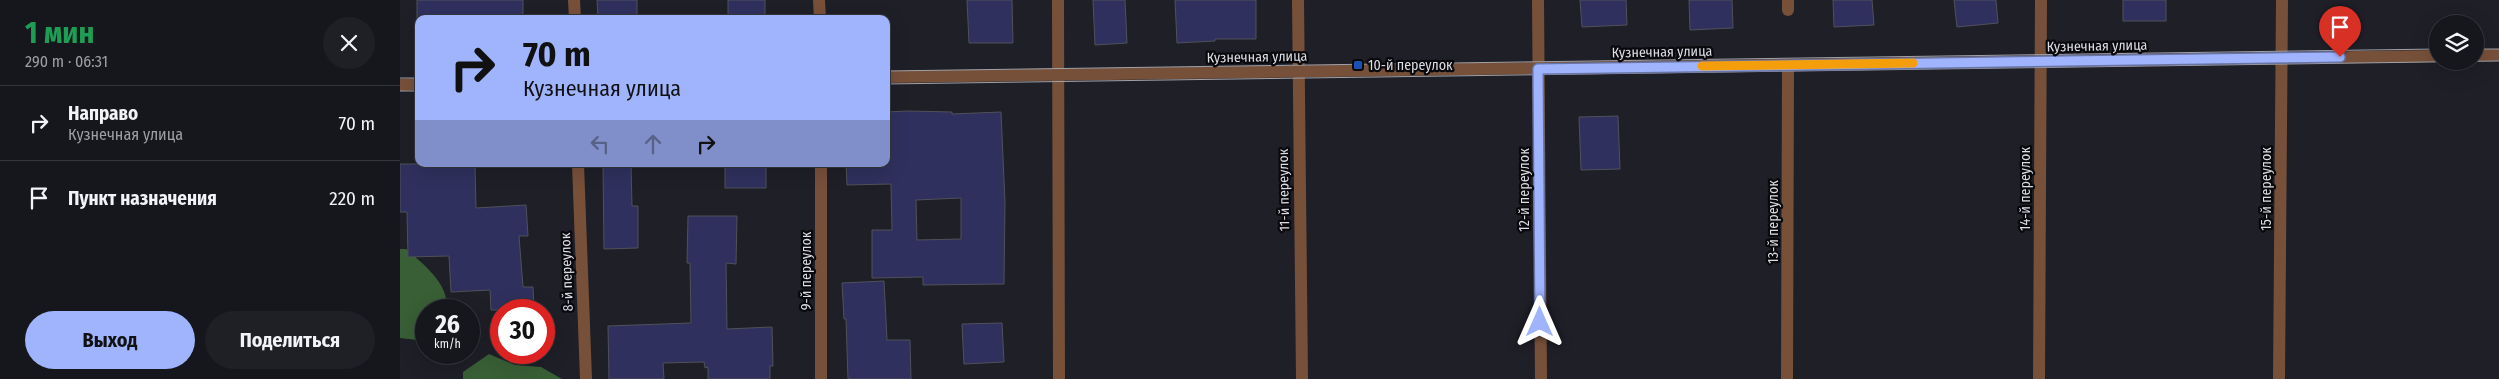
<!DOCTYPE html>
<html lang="ru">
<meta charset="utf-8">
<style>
body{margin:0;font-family:"Fira Sans Condensed",sans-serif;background:#1f2026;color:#f1f3f6;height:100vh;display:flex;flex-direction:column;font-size:19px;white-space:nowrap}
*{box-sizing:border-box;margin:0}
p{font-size:16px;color:#9e9fa4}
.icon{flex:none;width:28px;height:28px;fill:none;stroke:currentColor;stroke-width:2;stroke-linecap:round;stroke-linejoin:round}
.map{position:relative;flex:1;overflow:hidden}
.sheet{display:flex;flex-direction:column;background:#16171d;width:400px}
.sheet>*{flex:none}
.banner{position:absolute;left:15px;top:15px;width:475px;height:152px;border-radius:10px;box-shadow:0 5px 20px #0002,0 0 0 1px #35363b;background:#a0b3fd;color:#111;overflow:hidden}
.tools{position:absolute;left:2029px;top:15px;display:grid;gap:10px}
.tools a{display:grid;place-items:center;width:55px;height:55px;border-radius:50%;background:#16171d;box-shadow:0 5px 20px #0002,0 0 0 1px #35363b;font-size:25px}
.speed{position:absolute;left:15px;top:299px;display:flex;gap:10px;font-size:25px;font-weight:700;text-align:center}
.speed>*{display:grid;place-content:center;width:65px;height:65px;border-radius:50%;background:#16171d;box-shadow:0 5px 20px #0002,0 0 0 1px #35363b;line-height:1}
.speed small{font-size:12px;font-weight:400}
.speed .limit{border:8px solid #d22;background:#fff;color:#111}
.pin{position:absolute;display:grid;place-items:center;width:42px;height:42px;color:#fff;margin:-51px -21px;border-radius:50% 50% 50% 0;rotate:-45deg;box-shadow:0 0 5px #0007}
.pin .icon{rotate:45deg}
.me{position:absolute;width:55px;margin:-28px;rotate:0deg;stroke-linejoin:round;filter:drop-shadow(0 0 4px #0008)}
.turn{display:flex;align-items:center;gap:18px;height:105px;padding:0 25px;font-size:22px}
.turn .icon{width:65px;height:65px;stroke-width:2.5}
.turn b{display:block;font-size:35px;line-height:42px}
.lanes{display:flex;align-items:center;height:48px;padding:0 25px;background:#0003;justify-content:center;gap:25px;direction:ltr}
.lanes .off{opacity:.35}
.round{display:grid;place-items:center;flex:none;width:52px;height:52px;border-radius:26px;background:#1f2026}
.overview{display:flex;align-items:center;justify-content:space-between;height:85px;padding:0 25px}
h1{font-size:30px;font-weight:700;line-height:38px;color:#1e9e55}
.primary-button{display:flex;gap:10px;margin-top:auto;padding:10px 25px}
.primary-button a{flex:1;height:58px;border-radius:30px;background:#a0b3fd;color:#111;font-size:20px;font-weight:700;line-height:58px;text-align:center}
.primary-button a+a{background:#1f2026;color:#f1f3f6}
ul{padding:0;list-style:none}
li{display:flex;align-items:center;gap:15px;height:75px;padding:0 25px;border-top:1px solid #35363b}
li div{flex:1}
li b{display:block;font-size:19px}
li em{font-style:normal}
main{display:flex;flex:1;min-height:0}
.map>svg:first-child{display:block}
.forest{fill:#395f36}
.building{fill:#2f305d;stroke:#50515a;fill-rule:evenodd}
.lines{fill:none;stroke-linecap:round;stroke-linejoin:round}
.minor{stroke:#77503a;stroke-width:12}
.tram{stroke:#a1a2a8;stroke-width:1}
.route-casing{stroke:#6874a4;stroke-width:12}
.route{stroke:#a0b3fd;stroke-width:9}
.slow{stroke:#f59e0b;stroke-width:9}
.transit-dot{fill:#1a4fb4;stroke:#09090d;stroke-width:2}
.labels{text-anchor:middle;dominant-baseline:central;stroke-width:4.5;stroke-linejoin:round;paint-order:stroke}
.street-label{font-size:14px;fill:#dddee3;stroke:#09090d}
.poi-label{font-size:14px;fill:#dddee3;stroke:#09090d;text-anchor:start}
</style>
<main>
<section class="sheet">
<div class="overview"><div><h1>1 мин</h1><p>290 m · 06:31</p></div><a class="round"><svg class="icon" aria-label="close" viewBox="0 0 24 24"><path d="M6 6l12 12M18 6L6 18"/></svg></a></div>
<ul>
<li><svg class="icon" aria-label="right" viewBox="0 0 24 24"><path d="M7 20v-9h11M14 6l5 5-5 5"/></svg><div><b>Направо</b><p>Кузнечная улица</p></div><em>70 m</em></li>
<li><svg class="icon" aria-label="arrive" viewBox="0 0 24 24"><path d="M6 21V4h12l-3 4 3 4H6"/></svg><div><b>Пункт назначения</b></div><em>220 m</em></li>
</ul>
<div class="primary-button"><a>Выход</a><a>Поделиться</a></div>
</section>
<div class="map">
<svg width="2099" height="379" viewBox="0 0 2099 379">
<rect width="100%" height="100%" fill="#1e1f27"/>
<!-- forest -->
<g class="forest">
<path d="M0,249H6C23,264 51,285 46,310H26V341L0,338Z"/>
<polygon points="89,354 115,365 141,367 162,379 63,379 63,372"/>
</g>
<!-- building -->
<g class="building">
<rect x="17" y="0" width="106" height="19"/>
<polygon points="197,0 237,0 237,19 198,19"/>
<rect x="328" y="0" width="37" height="19"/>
<polygon points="567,0 612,0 613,43 569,43"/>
<polygon points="693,0 725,0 727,43 695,45"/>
<polygon points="775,0 856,0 856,39 815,39 815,41 777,43"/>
<polygon points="1180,0 1226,0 1227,25 1182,27"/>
<polygon points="1289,0 1332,0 1333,28 1290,30"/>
<polygon points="1433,0 1472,0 1474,25 1434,27"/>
<polygon points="1554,0 1596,0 1598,23 1557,27"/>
<rect x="1723" y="0" width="43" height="21"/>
<path d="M508,111L552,112V114L601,112L605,203L604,284L523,285V277L472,278V230H492L491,184L447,185L446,164H486V112ZM561,198V239L517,240L516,200Z"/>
<polygon points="1218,116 1220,169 1181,170 1179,117"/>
<polygon points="0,164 75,164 76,208 126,205 128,236 119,236 123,287 133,287 134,310 91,310 90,290 51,292 49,256 8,257 7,212 0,212"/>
<polygon points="203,164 231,164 232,206 238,206 238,248 204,249"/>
<rect x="325" y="164" width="41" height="24"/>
<polygon points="288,216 337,216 336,264 326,263 327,329 372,327 373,366 370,366 370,379 308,379 308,367 305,368 304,362 263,363 264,379 209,379 208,326 291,323 290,263 287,263"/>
<polygon points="484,281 487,340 510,340 511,379 448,379 446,319 444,319 442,283"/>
<polygon points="602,323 604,362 564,364 562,324"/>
</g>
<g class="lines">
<!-- minor -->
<g class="minor">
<polyline points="174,0 175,19"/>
<polyline points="419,0 420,19"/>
<polyline points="658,0 659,379"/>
<polyline points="898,0 902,379"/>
<polyline points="1138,0 1141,379"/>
<polyline points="1388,10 1388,0"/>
<polyline points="2075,55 2099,55"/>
<polyline points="486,77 2038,56"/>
<polyline points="0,85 19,84"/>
<polyline points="178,164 186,379"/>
<polyline points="421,379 421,164"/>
<polyline points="1387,379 1388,65"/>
<polyline points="1639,379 1641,0"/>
<polyline points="1879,379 1882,0"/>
</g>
<!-- tram -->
<g class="tram">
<polyline points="2075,49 2099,49"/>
<polyline points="486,71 2038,49"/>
<polyline points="0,78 19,78"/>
<polyline points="486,84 2099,61"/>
<polyline points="0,91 19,91"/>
</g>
</g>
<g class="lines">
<!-- route casing -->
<g class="route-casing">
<polyline id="route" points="1140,322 1138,69 1940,57"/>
</g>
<!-- route -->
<use href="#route" class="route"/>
<!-- slow -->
<polyline class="slow" points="1302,66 1513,63"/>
</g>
<!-- markers -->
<rect class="transit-dot" x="953" y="60" width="10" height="10" rx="2.5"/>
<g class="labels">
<!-- street labels -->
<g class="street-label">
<text transform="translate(1697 46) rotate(-1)">Кузнечная улица</text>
<text transform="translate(1262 52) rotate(-1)">Кузнечная улица</text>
<text transform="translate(857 57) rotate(-1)">Кузнечная улица</text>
<text transform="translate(1625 189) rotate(-90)">14-й переулок</text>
<text transform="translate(1866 189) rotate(-90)">15-й переулок</text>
<text transform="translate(884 190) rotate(-91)">11-й переулок</text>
<text transform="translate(1124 190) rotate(-90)">12-й переулок</text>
<text transform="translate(1373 222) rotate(-90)">13-й переулок</text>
<text transform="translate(406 271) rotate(-90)">9-й переулок</text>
<text transform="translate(167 272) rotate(-92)">8-й переулок</text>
</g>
<!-- poi labels -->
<g class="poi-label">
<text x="968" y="65">10-й переулок</text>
</g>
</g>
</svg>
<div class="tools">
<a><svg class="icon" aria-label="layers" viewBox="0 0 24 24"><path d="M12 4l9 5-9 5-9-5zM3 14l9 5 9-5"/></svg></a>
</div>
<div class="speed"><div>26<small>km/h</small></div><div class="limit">30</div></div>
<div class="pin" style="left:1940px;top:57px;background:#d93025"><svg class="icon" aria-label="arrive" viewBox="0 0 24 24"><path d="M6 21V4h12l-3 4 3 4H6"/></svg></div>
<svg class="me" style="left:1140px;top:322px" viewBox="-20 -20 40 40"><path d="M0-17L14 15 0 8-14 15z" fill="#a0b3fd" stroke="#fff" stroke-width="4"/></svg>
<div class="banner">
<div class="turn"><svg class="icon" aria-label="right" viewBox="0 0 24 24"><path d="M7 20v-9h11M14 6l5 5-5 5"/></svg><div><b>70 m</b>Кузнечная улица</div></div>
<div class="lanes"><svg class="icon off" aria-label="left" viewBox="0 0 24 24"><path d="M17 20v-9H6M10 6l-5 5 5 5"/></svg><svg class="icon off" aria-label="ahead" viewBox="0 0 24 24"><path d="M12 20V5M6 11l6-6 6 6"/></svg><svg class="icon" aria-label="right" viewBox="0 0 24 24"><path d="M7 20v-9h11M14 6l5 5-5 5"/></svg></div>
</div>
</div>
</main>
